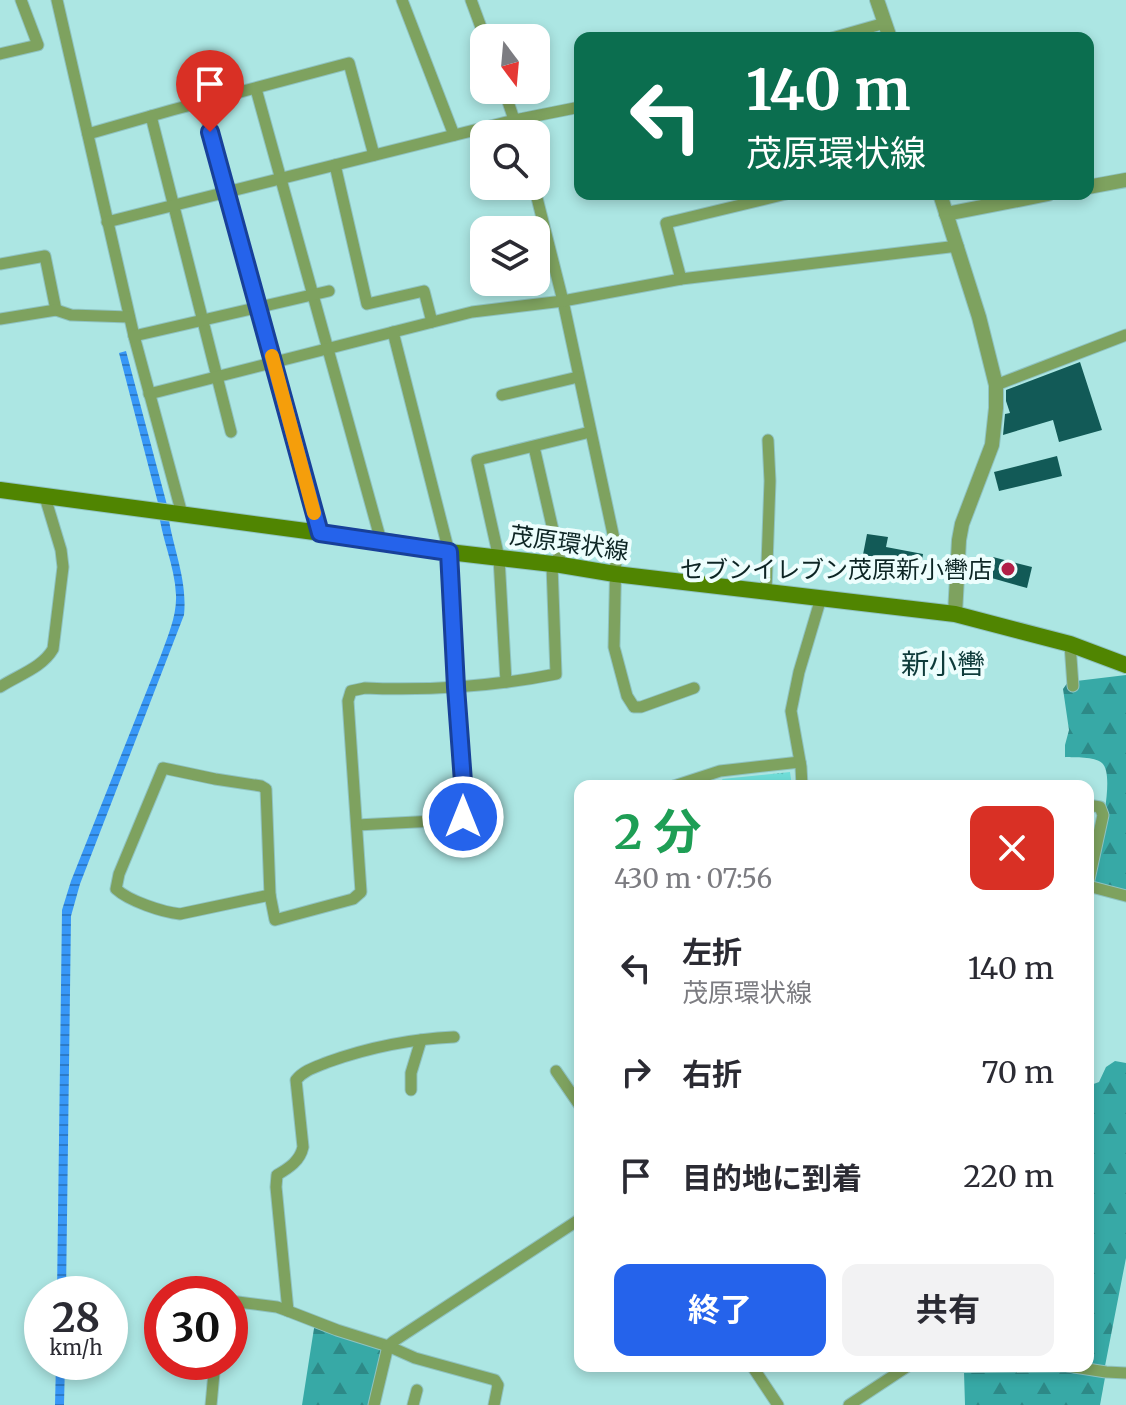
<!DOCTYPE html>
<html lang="ja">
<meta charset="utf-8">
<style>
body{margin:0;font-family:Merriweather,"Noto Sans JP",serif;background:#f2f2f3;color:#2b2b33;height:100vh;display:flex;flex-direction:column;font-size:30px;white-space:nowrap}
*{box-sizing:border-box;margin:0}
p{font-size:26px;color:#7c7c81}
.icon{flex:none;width:44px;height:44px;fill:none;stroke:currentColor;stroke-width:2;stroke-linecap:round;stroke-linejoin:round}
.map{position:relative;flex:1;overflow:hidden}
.panel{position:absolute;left:574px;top:780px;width:520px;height:592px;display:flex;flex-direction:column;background:#fff;border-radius:16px;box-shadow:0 4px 12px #0003}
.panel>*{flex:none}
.banner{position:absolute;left:574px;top:32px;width:520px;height:168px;border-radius:16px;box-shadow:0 4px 12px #0003;background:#0b6e4f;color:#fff;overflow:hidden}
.needle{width:52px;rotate:164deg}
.controls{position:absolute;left:470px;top:24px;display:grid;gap:16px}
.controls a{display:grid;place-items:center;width:80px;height:80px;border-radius:16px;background:#fff;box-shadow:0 4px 12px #0003;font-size:40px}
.speed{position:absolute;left:24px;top:1276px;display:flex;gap:16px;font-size:40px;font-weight:700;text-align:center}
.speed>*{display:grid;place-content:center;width:104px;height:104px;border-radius:50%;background:#fff;box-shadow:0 4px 12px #0003;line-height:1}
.speed small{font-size:20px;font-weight:400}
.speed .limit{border:12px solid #d22;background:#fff;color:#111}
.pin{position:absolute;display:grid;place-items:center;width:68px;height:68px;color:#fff;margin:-82px -34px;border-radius:50% 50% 50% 0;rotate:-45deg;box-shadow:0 0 8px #0007}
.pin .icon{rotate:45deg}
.me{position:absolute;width:88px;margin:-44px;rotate:0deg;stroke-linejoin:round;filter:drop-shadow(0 0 6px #0008)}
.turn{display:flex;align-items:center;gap:28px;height:168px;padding:0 40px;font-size:36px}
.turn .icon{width:104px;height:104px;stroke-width:2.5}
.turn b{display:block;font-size:56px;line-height:68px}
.round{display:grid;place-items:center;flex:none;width:84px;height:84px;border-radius:16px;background:#f2f2f3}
.summary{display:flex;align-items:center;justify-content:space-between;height:136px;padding:0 40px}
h1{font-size:48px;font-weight:700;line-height:60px;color:#1e9e55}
.action{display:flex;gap:16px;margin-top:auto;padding:16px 40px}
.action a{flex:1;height:92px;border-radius:16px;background:#2563eb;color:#fff;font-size:32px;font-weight:700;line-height:92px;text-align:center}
.action a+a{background:#f2f2f3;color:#2b2b33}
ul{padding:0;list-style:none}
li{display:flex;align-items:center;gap:24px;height:104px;padding:0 40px}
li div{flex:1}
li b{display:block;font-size:30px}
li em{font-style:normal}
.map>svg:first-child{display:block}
.forest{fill:url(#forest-firs)}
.park{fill:url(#park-tufts)}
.water{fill:url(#water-rules)}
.building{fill:#125a57}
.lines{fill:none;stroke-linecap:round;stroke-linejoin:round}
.minor-casing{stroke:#8fc3c1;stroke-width:13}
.tertiary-casing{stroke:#8fc3c1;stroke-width:16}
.secondary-casing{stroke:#8fc3c1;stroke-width:18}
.minor{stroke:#7ea25f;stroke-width:11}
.tertiary{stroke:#7ea25f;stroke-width:14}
.secondary{stroke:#508501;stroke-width:16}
.route-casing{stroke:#184099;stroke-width:20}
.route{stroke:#2563eb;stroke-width:14}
.slow{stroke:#f59e0b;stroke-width:14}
.poi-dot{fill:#b11f47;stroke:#edfefd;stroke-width:3}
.labels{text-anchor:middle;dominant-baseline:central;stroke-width:8;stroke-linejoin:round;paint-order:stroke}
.street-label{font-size:24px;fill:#0d2524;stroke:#edfefd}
.poi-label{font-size:24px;fill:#0d2524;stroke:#edfefd;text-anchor:end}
.quarter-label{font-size:28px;fill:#0e3b3a;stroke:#edfefd}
</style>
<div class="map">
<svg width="1126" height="1405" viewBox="0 0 1126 1405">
<defs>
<pattern id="forest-firs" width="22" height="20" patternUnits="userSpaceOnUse" patternTransform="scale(2)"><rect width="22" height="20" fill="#37a9a6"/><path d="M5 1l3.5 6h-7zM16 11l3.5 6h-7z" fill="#2d8987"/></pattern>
<pattern id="park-tufts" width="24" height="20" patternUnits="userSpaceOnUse" patternTransform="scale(2)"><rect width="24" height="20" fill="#6fded9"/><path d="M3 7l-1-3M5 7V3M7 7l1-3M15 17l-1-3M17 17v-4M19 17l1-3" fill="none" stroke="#5fbeba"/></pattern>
<pattern id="water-rules" width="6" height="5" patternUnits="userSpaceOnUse" patternTransform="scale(2)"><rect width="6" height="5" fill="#3797f7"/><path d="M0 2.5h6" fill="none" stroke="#2d7bc8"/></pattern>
</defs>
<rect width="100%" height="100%" fill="#ace6e3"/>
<!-- forest -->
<g class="forest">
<path d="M1126,675V896L1088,886C1093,865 1118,777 1102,763C1094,756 1075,758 1065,757V745L1069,730L1063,689L1068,682Z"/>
<polygon points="1115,1061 1126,1063 1126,1258 1105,1366 1088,1365 1088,1086 1099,1082 1106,1067"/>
<polygon points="315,1322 388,1346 374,1405 302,1405"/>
<polygon points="1106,1372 1100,1405 965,1405 964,1373"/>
</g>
<!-- park -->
<polygon class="park" points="790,772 792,786 726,786 722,779"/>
<!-- water -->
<g class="water">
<path d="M126,351L167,505C170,543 188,576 184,615L80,884L71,916L66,1294H57L62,910L71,881L161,655C168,636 177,615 176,595C175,564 159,534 158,503L119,353Z"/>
<polygon points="56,1362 65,1362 64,1405 55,1405"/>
</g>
<!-- building -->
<g class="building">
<polygon points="1080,362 1102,430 1059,442 1053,420 1003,435 1005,414 1010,413 1006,401 1006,390"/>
<polygon points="1057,456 1062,476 999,491 994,472"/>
<polygon points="867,534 888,537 886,547 923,554 920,574 861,565"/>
<polygon points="993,557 1032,567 1027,588 988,577"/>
</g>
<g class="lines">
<!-- minor casing -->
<g class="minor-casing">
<g id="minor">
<polyline points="57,0 134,336 182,514"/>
<polyline points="402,0 454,135"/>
<polyline points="471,0 485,38"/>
<polyline points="832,38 885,23"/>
<polyline points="0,54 38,45 21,0"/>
<polyline points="256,89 381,541"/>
<polyline points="504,90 519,134"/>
<polyline points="202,102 320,533"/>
<polyline points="151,116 231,432"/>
<polyline points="88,134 172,110 349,63 374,155"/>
<polyline points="335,165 367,304 424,291 432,322"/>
<polyline points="534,186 563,301 616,548 614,647 627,696 634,707 641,707 694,688"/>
<polyline points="107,222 515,120 580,107"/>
<polyline points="0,264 45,256 56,310"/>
<polyline points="681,279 666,223 786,194"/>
<polyline points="0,319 56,310 71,315 129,317"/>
<polyline points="134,336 329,291"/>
<polyline points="996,385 1126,335"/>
<polyline points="149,394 472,312 563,301 681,279 958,246"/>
<polyline points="502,395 578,377"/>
<polyline points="534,447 561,565"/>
<polyline points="766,592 770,481 768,440"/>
<polyline points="1070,644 1073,686"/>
<polyline points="506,682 499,558 477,460 590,432"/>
<path d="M0,687C18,675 42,668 53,649L63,567L61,550L45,497"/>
<path d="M163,768L215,779L261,786L266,789L270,895L180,914C162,912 129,901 116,889L119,874Z"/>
<polyline points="674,786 720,771 800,762"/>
<polyline points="802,786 801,767 791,711 799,672 821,598"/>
<polyline points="1088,805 1100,807 1103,815 1088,884"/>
<polyline points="357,825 455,820 463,817 465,809 456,687 449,552 393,332"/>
<polyline points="1088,886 1126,896"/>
<path d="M270,895L275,920L353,899L361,892L348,701L351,691L365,688C426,691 497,686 556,674L552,565"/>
<polyline points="556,1071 580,1106"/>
<polyline points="411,1090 411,1073 421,1040"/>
<polyline points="218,1288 220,1294"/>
<polyline points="230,1301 277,1307 288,1311 337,1330 388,1346 415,1358 495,1380 498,1385 494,1405"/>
<path d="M288,1311L276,1187L277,1175C289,1168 300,1161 303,1147L296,1080C304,1070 316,1067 328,1062C370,1047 409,1039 454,1037"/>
<polyline points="752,1366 778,1405"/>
<polyline points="1068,1366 1106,1372 1126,1373"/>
<polyline points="211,1405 215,1362"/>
<polyline points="374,1405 388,1346 394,1341 580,1219"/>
<polyline points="413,1405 417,1390"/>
<polyline points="849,1405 908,1366"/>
</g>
</g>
<!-- tertiary casing -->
<g class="tertiary-casing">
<g id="tertiary">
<polyline points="877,0 890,38"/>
<polyline points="1088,187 1126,180"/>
<polyline points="940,194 979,317 996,385 996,408 992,445 962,524 959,540 955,614"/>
<polyline points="946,214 1048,194"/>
</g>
</g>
<!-- secondary casing -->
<g class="secondary-casing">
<polyline id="secondary" points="0,490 381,541 449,552 561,565 615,574 955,614 1070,644 1126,665"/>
</g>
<!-- minor -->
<use href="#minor" class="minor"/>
<!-- tertiary -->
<use href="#tertiary" class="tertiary"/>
<!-- secondary -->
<use href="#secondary" class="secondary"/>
</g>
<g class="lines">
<!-- route casing -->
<g class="route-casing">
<polyline id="route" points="210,132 320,533 449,552 456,687 465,809 463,817"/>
</g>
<!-- route -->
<use href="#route" class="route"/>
<!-- slow -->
<polyline class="slow" points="272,356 314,513"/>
</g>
<!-- markers -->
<circle class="poi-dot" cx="1008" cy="569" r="8"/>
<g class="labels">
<!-- street labels -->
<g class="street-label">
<text transform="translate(569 543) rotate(8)">茂原環状線</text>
</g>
<!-- poi labels -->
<g class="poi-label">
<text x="992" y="569">セブンイレブン茂原新小轡店</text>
</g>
<!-- quarter labels -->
<g class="quarter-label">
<text x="943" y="664">新小轡</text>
</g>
</g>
</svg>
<div class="controls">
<a><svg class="needle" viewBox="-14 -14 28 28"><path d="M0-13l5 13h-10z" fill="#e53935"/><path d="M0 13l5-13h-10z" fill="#7c7c81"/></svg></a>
<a><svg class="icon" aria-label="search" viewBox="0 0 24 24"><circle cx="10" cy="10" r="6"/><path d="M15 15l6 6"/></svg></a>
<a><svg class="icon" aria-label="layers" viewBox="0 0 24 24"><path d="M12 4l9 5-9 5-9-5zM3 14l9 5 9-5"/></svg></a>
</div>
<div class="speed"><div>28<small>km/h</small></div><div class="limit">30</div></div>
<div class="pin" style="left:210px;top:132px;background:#d93025"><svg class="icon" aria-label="arrive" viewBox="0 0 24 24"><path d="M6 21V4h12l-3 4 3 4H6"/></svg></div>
<svg class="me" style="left:463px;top:817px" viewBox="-20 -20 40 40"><circle r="17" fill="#2563eb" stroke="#fff" stroke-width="3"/><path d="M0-11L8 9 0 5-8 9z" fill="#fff"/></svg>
<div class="banner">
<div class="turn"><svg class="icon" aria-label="left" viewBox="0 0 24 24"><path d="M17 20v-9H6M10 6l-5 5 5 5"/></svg><div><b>140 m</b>茂原環状線</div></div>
</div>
<section class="panel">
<div class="summary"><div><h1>2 分</h1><p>430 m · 07:56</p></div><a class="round" style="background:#d93025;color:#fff"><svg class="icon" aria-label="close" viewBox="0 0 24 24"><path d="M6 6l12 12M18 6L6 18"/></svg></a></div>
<ul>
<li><svg class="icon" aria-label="left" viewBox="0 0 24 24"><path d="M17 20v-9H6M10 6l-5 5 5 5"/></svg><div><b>左折</b><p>茂原環状線</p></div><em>140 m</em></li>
<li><svg class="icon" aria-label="right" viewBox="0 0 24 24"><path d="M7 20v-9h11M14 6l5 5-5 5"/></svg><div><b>右折</b></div><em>70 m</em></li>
<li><svg class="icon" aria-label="arrive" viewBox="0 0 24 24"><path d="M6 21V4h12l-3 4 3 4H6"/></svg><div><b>目的地に到着</b></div><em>220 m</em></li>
</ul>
<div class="action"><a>終了</a><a>共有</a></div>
</section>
</div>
